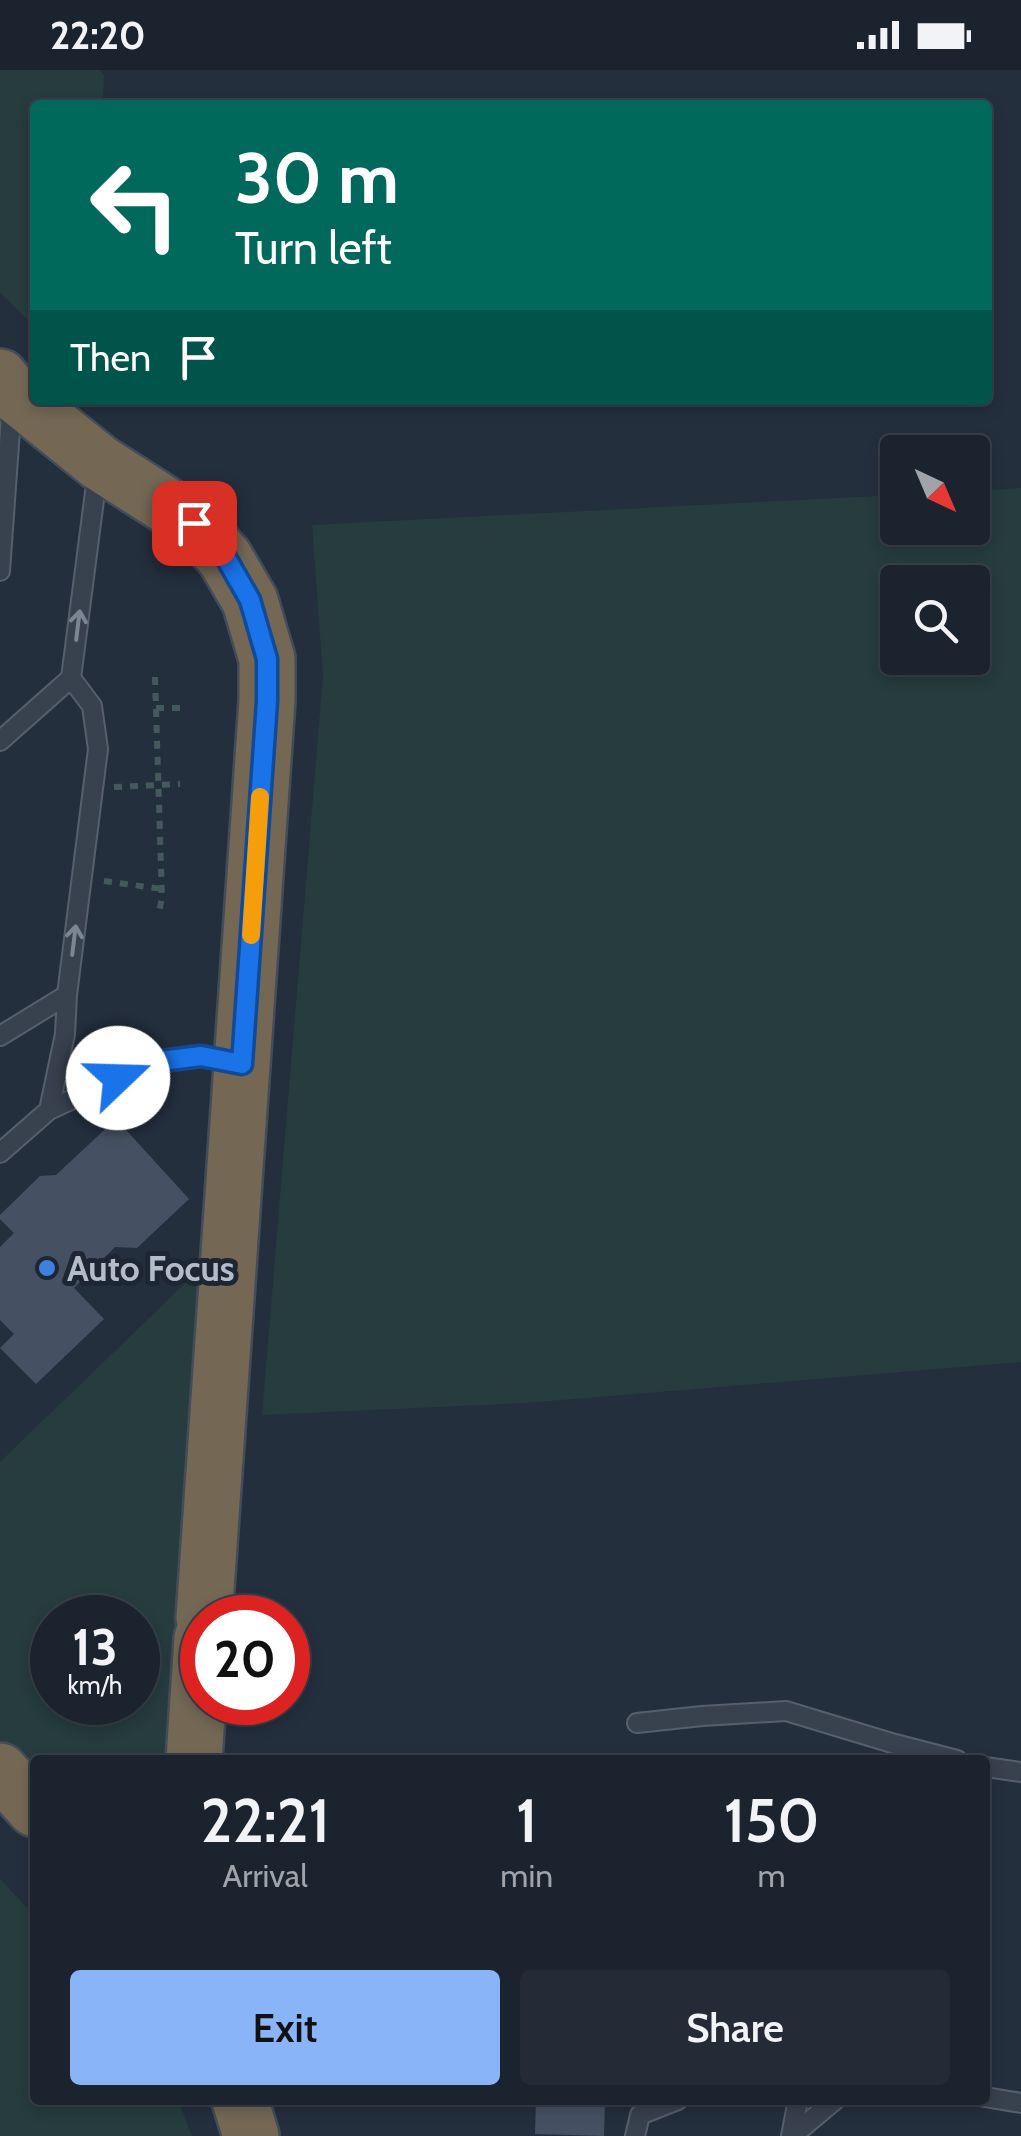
<!DOCTYPE html>
<style>
body{margin:0;font-family:Cabin,sans-serif;background:#242b36;color:#f1f3f6;height:100vh;display:flex;flex-direction:column;font-size:38px;white-space:nowrap}
*{box-sizing:border-box;margin:0}
p{font-size:32px;color:#a0a4aa}
.icon{flex:none;width:55px;height:55px;fill:none;stroke:currentColor;stroke-width:2;stroke-linecap:round;stroke-linejoin:round}
.map{position:relative;flex:1;overflow:hidden}
.drawer{position:absolute;left:30px;top:1685px;width:960px;height:350px;display:flex;flex-direction:column;background:#1b232e;border-radius:10px;box-shadow:0 5px 15px #0003,0 0 0 2px #39404a}
.drawer>*{flex:none}
.guide{position:absolute;left:30px;top:30px;width:962px;height:305px;border-radius:10px;box-shadow:0 5px 15px #0003,0 0 0 2px #39404a;background:#00695c;color:#fff;overflow:hidden}
.needle{width:65px;rotate:136deg}
.fabs{position:absolute;left:880px;top:365px;display:grid;gap:20px}
.fabs a{display:grid;place-items:center;width:110px;height:110px;border-radius:10px;background:#1b232e;box-shadow:0 5px 15px #0003,0 0 0 2px #39404a;font-size:50px}
.speed{position:absolute;left:30px;top:1525px;display:flex;gap:20px;font-size:50px;font-weight:700;text-align:center}
.speed>*{display:grid;place-content:center;width:130px;height:130px;border-radius:50%;background:#1b232e;box-shadow:0 5px 15px #0003,0 0 0 2px #39404a;line-height:1}
.speed small{font-size:25px;font-weight:400}
.speed .limit{border:15px solid #d22;background:#fff;color:#111}
.pin{position:absolute;display:grid;place-items:center;width:85px;height:85px;color:#fff;margin:-42px;border-radius:20px;box-shadow:0 5px 15px #0006}
.me{position:absolute;width:110px;margin:-55px;rotate:69deg;stroke-linejoin:round;filter:drop-shadow(0 0 8px #0008)}
.turn{display:flex;align-items:center;gap:35px;height:210px;padding:0 40px;font-size:45px}
.turn .icon{width:130px;height:130px;stroke-width:2.5}
.turn b{display:block;font-size:70px;line-height:85px}
.then{display:flex;align-items:center;height:95px;padding:0 40px;background:#0003;gap:20px;font-size:38px}
.eta{display:flex;justify-content:space-evenly;align-items:center;height:170px;text-align:center}
.eta b{font-size:60px;font-weight:600;line-height:70px}
.cta{display:flex;gap:20px;margin-top:auto;padding:20px 40px}
.cta a{flex:1;height:115px;border-radius:10px;background:#8ab4f8;color:#111;font-size:40px;font-weight:600;line-height:115px;text-align:center}
.cta a+a{background:#242b36;color:#f1f3f6}
.status{display:flex;justify-content:space-between;align-items:center;height:70px;padding:0 50px;background:#1b232e;direction:ltr}
.status svg{height:28px;fill:currentColor}
.map>svg:first-child{display:block}
.green{fill:#263c3f;fill-rule:evenodd}
.building{fill:#455162}
.lines{fill:none;stroke-linecap:round;stroke-linejoin:round}
.service-casing{stroke:#565f6c;stroke-width:22}
.motorway-casing{stroke:#434c59;stroke-width:60}
.path{stroke:#44595c;stroke-width:6;stroke-dasharray:8 8;stroke-linecap:butt}
.service{stroke:#38414e;stroke-width:18}
.motorway{stroke:#746855;stroke-width:55}
.oneway{stroke:#7c8592}
.route-casing{stroke:#114b97;stroke-width:25}
.route{stroke:#1a73e8;stroke-width:18}
.slow{stroke:#f59e0b;stroke-width:18}
.shop-dot{fill:#3f7fe0;stroke:#1d2633;stroke-width:4}
.labels{text-anchor:middle;dominant-baseline:central;stroke-width:10;stroke-linejoin:round;paint-order:stroke}
.poi-label{font-size:35px;font-weight:bold;fill:#b4bcc9;stroke:#1d2633;text-anchor:start}
</style>
<div class="status"><b>22:20</b><svg viewBox="0 0 49 12"><path d="M0 12V9h3v3zM5 12V6h3v6zM10 12V3h3v9zM15 12V0h3v12zM26 1h20v11H26zM47 4h2v5h-2z"/></svg></div>
<div class="map">
<svg width="1021" height="2066" viewBox="0 0 1021 2066">
<rect width="100%" height="100%" fill="#242f3e"/>
<!-- green -->
<g class="green">
<polygon points="0,0 100,0 104,5 103,35 35,35 35,256 0,223"/>
<path d="M1021,418V1292L525,1333L262,1345L323,606L312,455L897,425L898,458H972L973,421ZM972,512V588H898V512Z"/>
<path d="M201,1198L166,1690H35V1715L0,1674V1392ZM52,1548H138V1632H52Z"/>
<polygon points="0,1809 35,1846 35,2030 178,2030 192,2066 0,2066"/>
</g>
<!-- building -->
<g class="building">
<polygon points="116,1049 189,1129 137,1178 115,1177 74,1218 104,1249 36,1314 0,1278 14,1264 0,1250 0,1177 14,1163 0,1149 0,1145 40,1106 56,1105"/>
<polygon points="536,2030 605,2030 604,2066 535,2064"/>
</g>
<g class="lines">
<!-- service casing -->
<g class="service-casing">
<g id="service">
<polyline points="0,501 12,332"/>
<polyline points="0,671 71,608"/>
<polyline points="0,966 67,925"/>
<polyline points="49,1040 153,992 201,986 236,993"/>
<polyline points="0,1083 49,1040 65,964 67,925 98,679 92,636 71,608 98,399"/>
<polyline points="637,1653 702,1646 786,1641 895,1674 957,1690"/>
<polyline points="985,1697 1021,1702"/>
<polyline points="985,2027 1021,2033"/>
<polyline points="635,2066 640,2045 678,2030"/>
<polyline points="791,2066 798,2030"/>
<polyline points="792,2066 835,2030"/>
</g>
</g>
<!-- motorway casing -->
<g class="motorway-casing">
<g id="motorway">
<polyline points="0,307 13,323 100,393 194,453 225,488 250,531 267,589 267,631 204,1548"/>
<polyline points="194,1690 202,1568"/>
<polyline points="0,1701 35,1739"/>
<polyline points="240,2030 251,2066"/>
</g>
</g>
<!-- path -->
<g class="path">
<polyline points="155,607 162,828 158,846"/>
<polyline points="156,638 180,638"/>
<polyline points="114,717 180,714"/>
<polyline points="104,811 162,819"/>
</g>
<!-- service -->
<use href="#service" class="service"/>
<!-- motorway -->
<use href="#motorway" class="motorway"/>
</g>
<!-- one-way arrows -->
<defs><path id="oneway-shaft" d="M-6 0H5M1.5-3L5.5 0L1.5 3" fill="none" stroke-width="1.6" stroke-linecap="round" stroke-linejoin="round" transform="scale(2.5)"/></defs>
<g class="oneway">
<use href="#oneway-shaft" transform="translate(78 555) rotate(-83)"/>
<use href="#oneway-shaft" transform="translate(74 870) rotate(-83)"/>
</g>
<g class="lines">
<!-- route casing -->
<g class="route-casing">
<polyline id="route" points="118,1008 153,992 201,986 242,994 267,631 267,589 250,530 226,488 194,453"/>
</g>
<!-- route -->
<use href="#route" class="route"/>
<!-- slow -->
<polyline class="slow" points="251,865 260,727"/>
</g>
<!-- markers -->
<circle class="shop-dot" cx="47" cy="1198" r="10"/>
<g class="labels">
<!-- poi labels -->
<g class="poi-label">
<text x="67" y="1198">Auto Focus</text>
</g>
</g>
</svg>
<div class="fabs">
<a><svg class="needle" viewBox="-14 -14 28 28"><path d="M0-13l5 13h-10z" fill="#e53935"/><path d="M0 13l5-13h-10z" fill="#a0a4aa"/></svg></a>
<a><svg class="icon" aria-label="search" viewBox="0 0 24 24"><circle cx="10" cy="10" r="6"/><path d="M15 15l6 6"/></svg></a>
</div>
<div class="speed"><div>13<small>km/h</small></div><div class="limit">20</div></div>
<div class="pin" style="left:194px;top:453px;background:#d93025"><svg class="icon" aria-label="arrive" viewBox="0 0 24 24"><path d="M6 21V4h12l-3 4 3 4H6"/></svg></div>
<svg class="me" style="left:118px;top:1008px" viewBox="-20 -20 40 40"><circle r="19" fill="#fff"/><path d="M0-13L10 11 0 6-10 11z" fill="#1a73e8"/></svg>
<div class="guide">
<div class="turn"><svg class="icon" aria-label="left" viewBox="0 0 24 24"><path d="M17 20v-9H6M10 6l-5 5 5 5"/></svg><div><b>30 m</b>Turn left</div></div>
<div class="then">Then<svg class="icon" aria-label="arrive" viewBox="0 0 24 24"><path d="M6 21V4h12l-3 4 3 4H6"/></svg></div>
</div>
<section class="drawer">
<div class="eta">
<div><b>22:21</b><p>Arrival</p></div>
<div><b>1</b><p>min</p></div>
<div><b>150</b><p>m</p></div>
</div>
<div class="cta"><a>Exit</a><a>Share</a></div>
</section>
</div>
